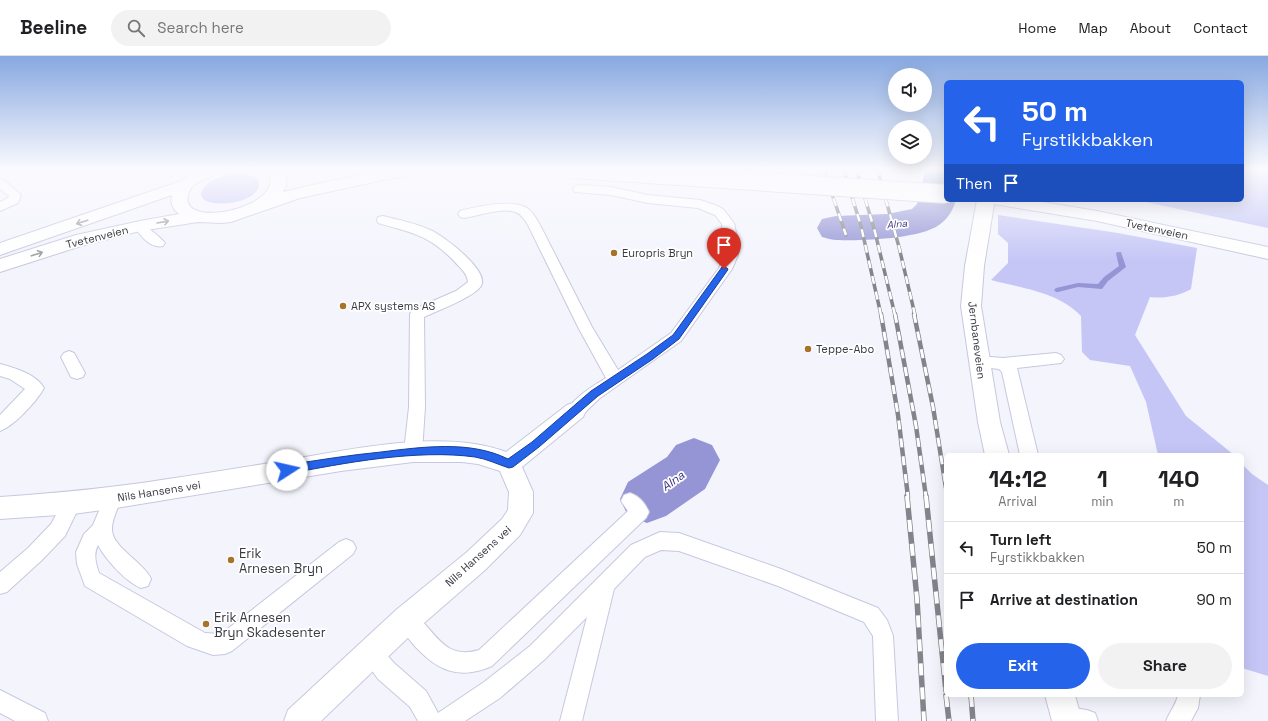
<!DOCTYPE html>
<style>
body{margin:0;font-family:"Space Grotesk",sans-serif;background:#f2f2f2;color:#202124;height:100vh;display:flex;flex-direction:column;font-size:15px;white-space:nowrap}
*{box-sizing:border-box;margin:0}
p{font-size:13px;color:#757577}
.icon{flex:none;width:22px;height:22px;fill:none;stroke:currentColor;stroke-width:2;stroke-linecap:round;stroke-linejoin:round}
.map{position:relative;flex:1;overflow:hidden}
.side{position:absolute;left:944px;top:397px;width:300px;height:244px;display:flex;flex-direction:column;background:#fff;border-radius:6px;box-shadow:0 4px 16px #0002}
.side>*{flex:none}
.banner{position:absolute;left:944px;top:24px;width:300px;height:122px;border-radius:6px;box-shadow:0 4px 16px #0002;background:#2563eb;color:#fff;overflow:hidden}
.tools{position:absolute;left:888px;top:12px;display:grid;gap:8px}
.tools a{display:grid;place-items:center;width:44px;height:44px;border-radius:50%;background:#fff;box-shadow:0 4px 16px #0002;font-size:20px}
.pin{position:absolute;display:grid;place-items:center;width:34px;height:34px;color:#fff;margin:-41px -17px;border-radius:50% 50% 50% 0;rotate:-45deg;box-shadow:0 0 4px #0007}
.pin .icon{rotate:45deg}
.me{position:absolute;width:44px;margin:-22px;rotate:80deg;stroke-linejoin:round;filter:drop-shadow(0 0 3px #0008)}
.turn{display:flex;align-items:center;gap:14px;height:84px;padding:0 12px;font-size:18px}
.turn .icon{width:52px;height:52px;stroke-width:2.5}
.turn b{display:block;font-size:28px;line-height:34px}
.then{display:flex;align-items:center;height:38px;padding:0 12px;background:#0003;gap:8px;font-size:15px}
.eta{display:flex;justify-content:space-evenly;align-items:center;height:68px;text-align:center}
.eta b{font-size:24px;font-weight:800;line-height:28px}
.primary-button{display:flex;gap:8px;margin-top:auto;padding:8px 12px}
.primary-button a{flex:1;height:46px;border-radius:24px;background:#2563eb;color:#fff;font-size:16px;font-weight:800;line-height:46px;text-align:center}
.primary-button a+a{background:#f2f2f2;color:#202124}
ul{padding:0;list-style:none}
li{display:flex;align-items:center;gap:12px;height:52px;padding:0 12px;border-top:1px solid #e0e0e0}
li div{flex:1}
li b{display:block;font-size:15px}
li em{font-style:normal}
header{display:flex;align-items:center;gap:24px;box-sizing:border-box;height:56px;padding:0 20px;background:#fff;border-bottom:1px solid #e0e0e0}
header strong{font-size:19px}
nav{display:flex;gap:22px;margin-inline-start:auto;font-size:14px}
.search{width:280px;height:36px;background:#f2f2f2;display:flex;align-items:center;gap:10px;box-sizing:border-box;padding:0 14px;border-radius:22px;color:#757577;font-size:15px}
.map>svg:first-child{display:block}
.green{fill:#c5c6f6}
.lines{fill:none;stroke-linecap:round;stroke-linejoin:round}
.stream{fill:#9595d6;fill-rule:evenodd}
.river{fill:#9595d6;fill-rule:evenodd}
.lane-casing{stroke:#c7c8df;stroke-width:2}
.street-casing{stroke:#c7c8df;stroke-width:2}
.secondary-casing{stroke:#c7c8df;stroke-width:2}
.lane{fill:#fff;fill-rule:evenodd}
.street{fill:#fff;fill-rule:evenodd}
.secondary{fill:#fff;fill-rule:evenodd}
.rail-far2-casing{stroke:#83838c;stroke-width:3.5}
.rail-far1-casing{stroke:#83838c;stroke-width:4.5}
.rail-casing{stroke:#83838c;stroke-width:5.5}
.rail-far2{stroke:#fff;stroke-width:2.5;stroke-dasharray:8;stroke-linecap:butt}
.rail-far1{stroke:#fff;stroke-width:3;stroke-dasharray:9;stroke-linecap:butt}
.rail{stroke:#fff;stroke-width:4;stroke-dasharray:12;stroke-linecap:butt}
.secondary-bridge-casing{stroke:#c7c8df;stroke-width:20;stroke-linecap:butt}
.secondary-bridge{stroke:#fff;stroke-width:18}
.oneway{stroke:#9c9ca1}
.route{fill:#2563eb;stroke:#184099}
.poi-dot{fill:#a57429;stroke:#fff;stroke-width:1.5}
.labels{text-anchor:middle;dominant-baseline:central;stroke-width:3.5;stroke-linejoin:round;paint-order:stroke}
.far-water-label{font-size:10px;font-style:italic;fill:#3a327e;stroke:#fff}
.street-label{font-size:11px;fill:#393a43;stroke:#fff}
.poi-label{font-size:11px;fill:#393a43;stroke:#fff;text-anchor:start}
.water-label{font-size:12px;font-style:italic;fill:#3a327e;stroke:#fff}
.near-poi-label{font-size:13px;fill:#393a43;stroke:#fff;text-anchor:start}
</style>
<header>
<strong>Beeline</strong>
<div class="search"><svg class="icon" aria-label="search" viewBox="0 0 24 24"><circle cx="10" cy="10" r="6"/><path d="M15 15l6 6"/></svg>Search here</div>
<nav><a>Home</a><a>Map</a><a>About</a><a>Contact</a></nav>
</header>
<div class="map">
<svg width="1268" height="665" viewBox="0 0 1268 665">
<rect width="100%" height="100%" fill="#f4f4fd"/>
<!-- green -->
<g class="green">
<polygon points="1242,112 1268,112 1268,172 1136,144 1242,144"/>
<path d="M236,117H245L257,122C272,150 188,157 203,133C210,122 225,119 236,117Z"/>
<path d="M998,159L1118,177L1197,192L1191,233C1179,240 1163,243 1150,241L1135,279L1186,360L1234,399H1158L1146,346L1130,310L1090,304L1082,296L1081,260C1059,236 1021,232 991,224L1008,207V187L998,178Z"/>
<polygon points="1242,408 1252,418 1268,429 1268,620 1242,612"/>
</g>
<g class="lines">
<!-- stream -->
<polygon class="stream" points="1117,196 1121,196 1126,211 1108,225 1102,233 1078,231 1058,236 1056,236 1054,234 1056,232 1078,227 1098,228 1104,221 1119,210 1116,198"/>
<!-- river -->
<g class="river">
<path d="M926,112H946V144H956C953,154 948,163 939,169C919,183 861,185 837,184C832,184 827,182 822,181L817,172L822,163L836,160L887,158L912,153L917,148Z"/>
<polygon points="694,382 712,389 720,404 705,433 666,460 647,467 628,460 620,443 628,426 667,401 676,389"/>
</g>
<!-- lane casing -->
<g class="lane-casing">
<g id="lane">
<polygon points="0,123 4,124 21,139 18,147 0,155 0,146 8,142 9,140 0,133"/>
<path d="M579,129L611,131L648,139L700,144L715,149L723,153L734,167L739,191L738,199L732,213L681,285L600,342L581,360L575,361L569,360L567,355C574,341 593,330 606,322L578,271L527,167C524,163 520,157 515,156C504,151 477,160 464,162L460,161L458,158L460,155C476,151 509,143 525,151C532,154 535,161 539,167L592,271L618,314L671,277L719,212L724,199L725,191L722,168L715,159L698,152L648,147L611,139L575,136L573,133L575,130Z"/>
<path d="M383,160C398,164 416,167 430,174C443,179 490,215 481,230C474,241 437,255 424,261L425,351L422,396L419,401L413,403L407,401L404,396L409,351L410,258L412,254L456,235L468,226C467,217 461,213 455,206C429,179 413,177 378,167L377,164L378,161Z"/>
<path d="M140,166C143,167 162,183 165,187L163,190C150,193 140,179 134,170L135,167Z"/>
<polygon points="69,295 74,297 85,317 83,321 77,323 71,321 61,301 64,297"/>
<polygon points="1056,297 1061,299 1064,303 1061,307 1017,312 1038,399 1020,399 1002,316 999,313 974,310 971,306 974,302 979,300 1003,302"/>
<path d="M0,308C15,312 36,318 44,332C37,345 14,370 0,375V359L25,333L10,323L0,320Z"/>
<path d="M113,434L119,436L122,442C106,478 108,480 137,506C143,512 148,516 151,523L148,530L141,532C126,526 106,504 98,489C93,498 96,508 99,517L205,577L221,578L339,486L346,483L353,486L356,492L353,498L232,595L225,598L213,599L187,590L85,530L77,508L76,496L84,478L93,469L107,436Z"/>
<path d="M630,437C639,440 645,447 649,456L646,462L492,610C458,625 436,614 412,587C406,579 400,573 396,564L399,557L406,554C434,565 438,606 479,594L628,455L621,445L624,439Z"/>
<polygon points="72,439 78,441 81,447 65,480 42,504 7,536 0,538 0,516 28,492 51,468 66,441"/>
<polygon points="660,476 679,477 781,513 878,552 887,564 893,580 898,665 876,665 873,580 864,566 778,530 679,495 661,494 645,501 614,533 582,665 560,665 587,561 544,604 500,642 465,665 418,665 410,651 378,623 364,603 360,596 364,589 371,585 378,589 394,607 426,635 438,657 484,626 530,590 631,489"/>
<polygon points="0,634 45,657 48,665 15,665 0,657"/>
<path d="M1178,639H1200L1198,652L1191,665H1166C1170,655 1176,649 1178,639Z"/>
<polygon points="1067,651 1087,654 1095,657 1098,665 1057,665 1056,662 1059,654"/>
</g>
</g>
<!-- street casing -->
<g class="street-casing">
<path id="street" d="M575,346L583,349L586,355L583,361L522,411L533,436V457L520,479L485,514L416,574L321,665H284L288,654L396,554L467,496L502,463L508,454L509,436L500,415L478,408L462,406H413L341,415L110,453L73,458L0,463V441C57,437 112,432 168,423C210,417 252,410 294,403C356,392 447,373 506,396L567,349Z"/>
</g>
<!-- secondary casing -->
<g class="secondary-casing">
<g id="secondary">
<path d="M202,112H223C215,123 195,122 189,136C175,172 265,156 270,128C272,121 267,117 264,112H280C287,120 289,127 283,136L325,126L400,112H427L425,115L300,142L231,166L222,167L198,166L140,175L81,190L0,216V203L76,179L140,165L179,158C173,154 170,147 172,139L0,199V187L181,125L193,115Z"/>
<path d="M548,112H580L581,113L579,116C570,119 559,118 550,115Z"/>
<polygon points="977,144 1030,144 1097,155 1268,191 1268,203 1097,165 994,148 984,210 981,250 1000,366 1009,399 985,399 978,366 961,250 965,210"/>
<polygon points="1045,639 1075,639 1082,665 1052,665"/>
</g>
</g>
<!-- lane -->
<use href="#lane" class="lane"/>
<!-- street -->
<use href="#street" class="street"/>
<!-- secondary -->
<use href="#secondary" class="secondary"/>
<!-- rail-far2 casing -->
<g class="rail-far2-casing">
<g id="rail-far2">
<polyline points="823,112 846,179"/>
<polyline points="843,112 861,170 881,259"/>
<polyline points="856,112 875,176 895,259"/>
<polyline points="877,112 899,191 915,259"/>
</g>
</g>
<!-- rail-far1 casing -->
<g class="rail-far1-casing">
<g id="rail-far1">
<polyline points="881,258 898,359 908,441"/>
<polyline points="895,258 916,370 926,441"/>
<polyline points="914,258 933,351 946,432"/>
</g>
</g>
<!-- rail casing -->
<g class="rail-casing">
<g id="rail">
<polyline points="907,440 917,543 924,665"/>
<polyline points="926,440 946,635"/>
<polyline points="946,639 949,665"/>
<polyline points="971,639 973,665"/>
</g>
</g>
<!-- rail-far2 -->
<use href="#rail-far2" class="rail-far2"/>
<!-- rail-far1 -->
<use href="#rail-far1" class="rail-far1"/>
<!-- rail -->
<use href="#rail" class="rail"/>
<!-- secondary-bridge casing -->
<g class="secondary-bridge-casing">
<polyline id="secondary-bridge" points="573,113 946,138"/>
</g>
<!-- secondary-bridge -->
<use href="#secondary-bridge" class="secondary-bridge"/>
</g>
<!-- one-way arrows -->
<defs><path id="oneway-shaft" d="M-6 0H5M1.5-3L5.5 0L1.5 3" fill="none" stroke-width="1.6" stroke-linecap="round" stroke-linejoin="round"/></defs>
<g class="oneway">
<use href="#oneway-shaft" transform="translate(82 166) rotate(162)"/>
<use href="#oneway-shaft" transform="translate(163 166) rotate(-10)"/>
<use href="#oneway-shaft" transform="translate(37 198) rotate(-18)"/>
</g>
<!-- sky -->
<linearGradient id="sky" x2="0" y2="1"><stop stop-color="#87a8e1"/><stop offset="0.55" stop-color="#fafafe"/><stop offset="1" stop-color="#fafafe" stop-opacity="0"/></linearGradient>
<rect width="1268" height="205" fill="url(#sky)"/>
<!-- route -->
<path class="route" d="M724,210L728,213L727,215L679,283L653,303L598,340L539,391L513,411L509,412C497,408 487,403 475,401C417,393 344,407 287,418L284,416L282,414L284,411L287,409C319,404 350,399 381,396C422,391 470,384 508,403L532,386L591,335L647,298L673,279L722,211Z"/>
<!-- markers -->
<g class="poi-dot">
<circle cx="614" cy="197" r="4"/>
<circle cx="343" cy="250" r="4"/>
<circle cx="808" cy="293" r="4"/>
<circle cx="231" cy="504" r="4"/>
<circle cx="206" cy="568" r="4"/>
</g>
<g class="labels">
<!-- far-water labels -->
<g class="far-water-label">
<text transform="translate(897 168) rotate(-5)">Alna</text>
</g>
<!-- street labels -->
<g class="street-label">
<text transform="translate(1157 173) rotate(12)">Tvetenveien</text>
<text transform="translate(97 181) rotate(-14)">Tvetenveien</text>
<text transform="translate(977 284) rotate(83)">Jernbaneveien</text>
<text transform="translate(159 435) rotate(-9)">Nils Hansens vei</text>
<text transform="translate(478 500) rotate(-42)">Nils Hansens vei</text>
</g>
<!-- poi labels -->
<g class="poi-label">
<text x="622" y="197">Europris Bryn</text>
<text x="351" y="250">APX systems AS</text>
<text x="816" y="293">Teppe-Abo</text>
</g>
<!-- water labels -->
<g class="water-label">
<text transform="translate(673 425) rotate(-36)">Alna</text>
</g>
<!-- near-poi labels -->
<g class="near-poi-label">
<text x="239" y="497">Erik<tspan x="239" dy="15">Arnesen Bryn</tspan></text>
<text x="214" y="561">Erik Arnesen<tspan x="214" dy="15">Bryn Skadesenter</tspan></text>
</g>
</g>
</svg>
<div class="tools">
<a><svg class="icon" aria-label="sound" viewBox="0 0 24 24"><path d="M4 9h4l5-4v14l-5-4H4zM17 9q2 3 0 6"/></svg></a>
<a><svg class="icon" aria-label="layers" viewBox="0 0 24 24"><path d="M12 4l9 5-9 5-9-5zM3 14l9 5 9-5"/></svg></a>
</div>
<div class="pin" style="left:724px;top:213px;background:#d93025"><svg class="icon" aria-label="arrive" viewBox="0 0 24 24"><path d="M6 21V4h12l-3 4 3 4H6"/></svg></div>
<svg class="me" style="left:287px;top:414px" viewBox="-20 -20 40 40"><circle r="19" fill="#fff"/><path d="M0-13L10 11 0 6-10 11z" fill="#2563eb"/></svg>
<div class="banner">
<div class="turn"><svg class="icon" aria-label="left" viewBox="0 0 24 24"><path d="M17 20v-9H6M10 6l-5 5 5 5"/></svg><div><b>50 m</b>Fyrstikkbakken</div></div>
<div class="then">Then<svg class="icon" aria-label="arrive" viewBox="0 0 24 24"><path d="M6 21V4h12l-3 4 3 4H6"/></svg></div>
</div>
<section class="side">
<div class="eta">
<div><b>14:12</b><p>Arrival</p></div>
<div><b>1</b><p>min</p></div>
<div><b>140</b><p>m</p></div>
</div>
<ul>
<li><svg class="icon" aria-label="left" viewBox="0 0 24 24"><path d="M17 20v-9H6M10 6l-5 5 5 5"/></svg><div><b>Turn left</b><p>Fyrstikkbakken</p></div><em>50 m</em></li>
<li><svg class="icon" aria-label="arrive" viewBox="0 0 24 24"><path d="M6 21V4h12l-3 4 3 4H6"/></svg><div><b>Arrive at destination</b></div><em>90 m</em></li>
</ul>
<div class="primary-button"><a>Exit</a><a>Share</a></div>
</section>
</div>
